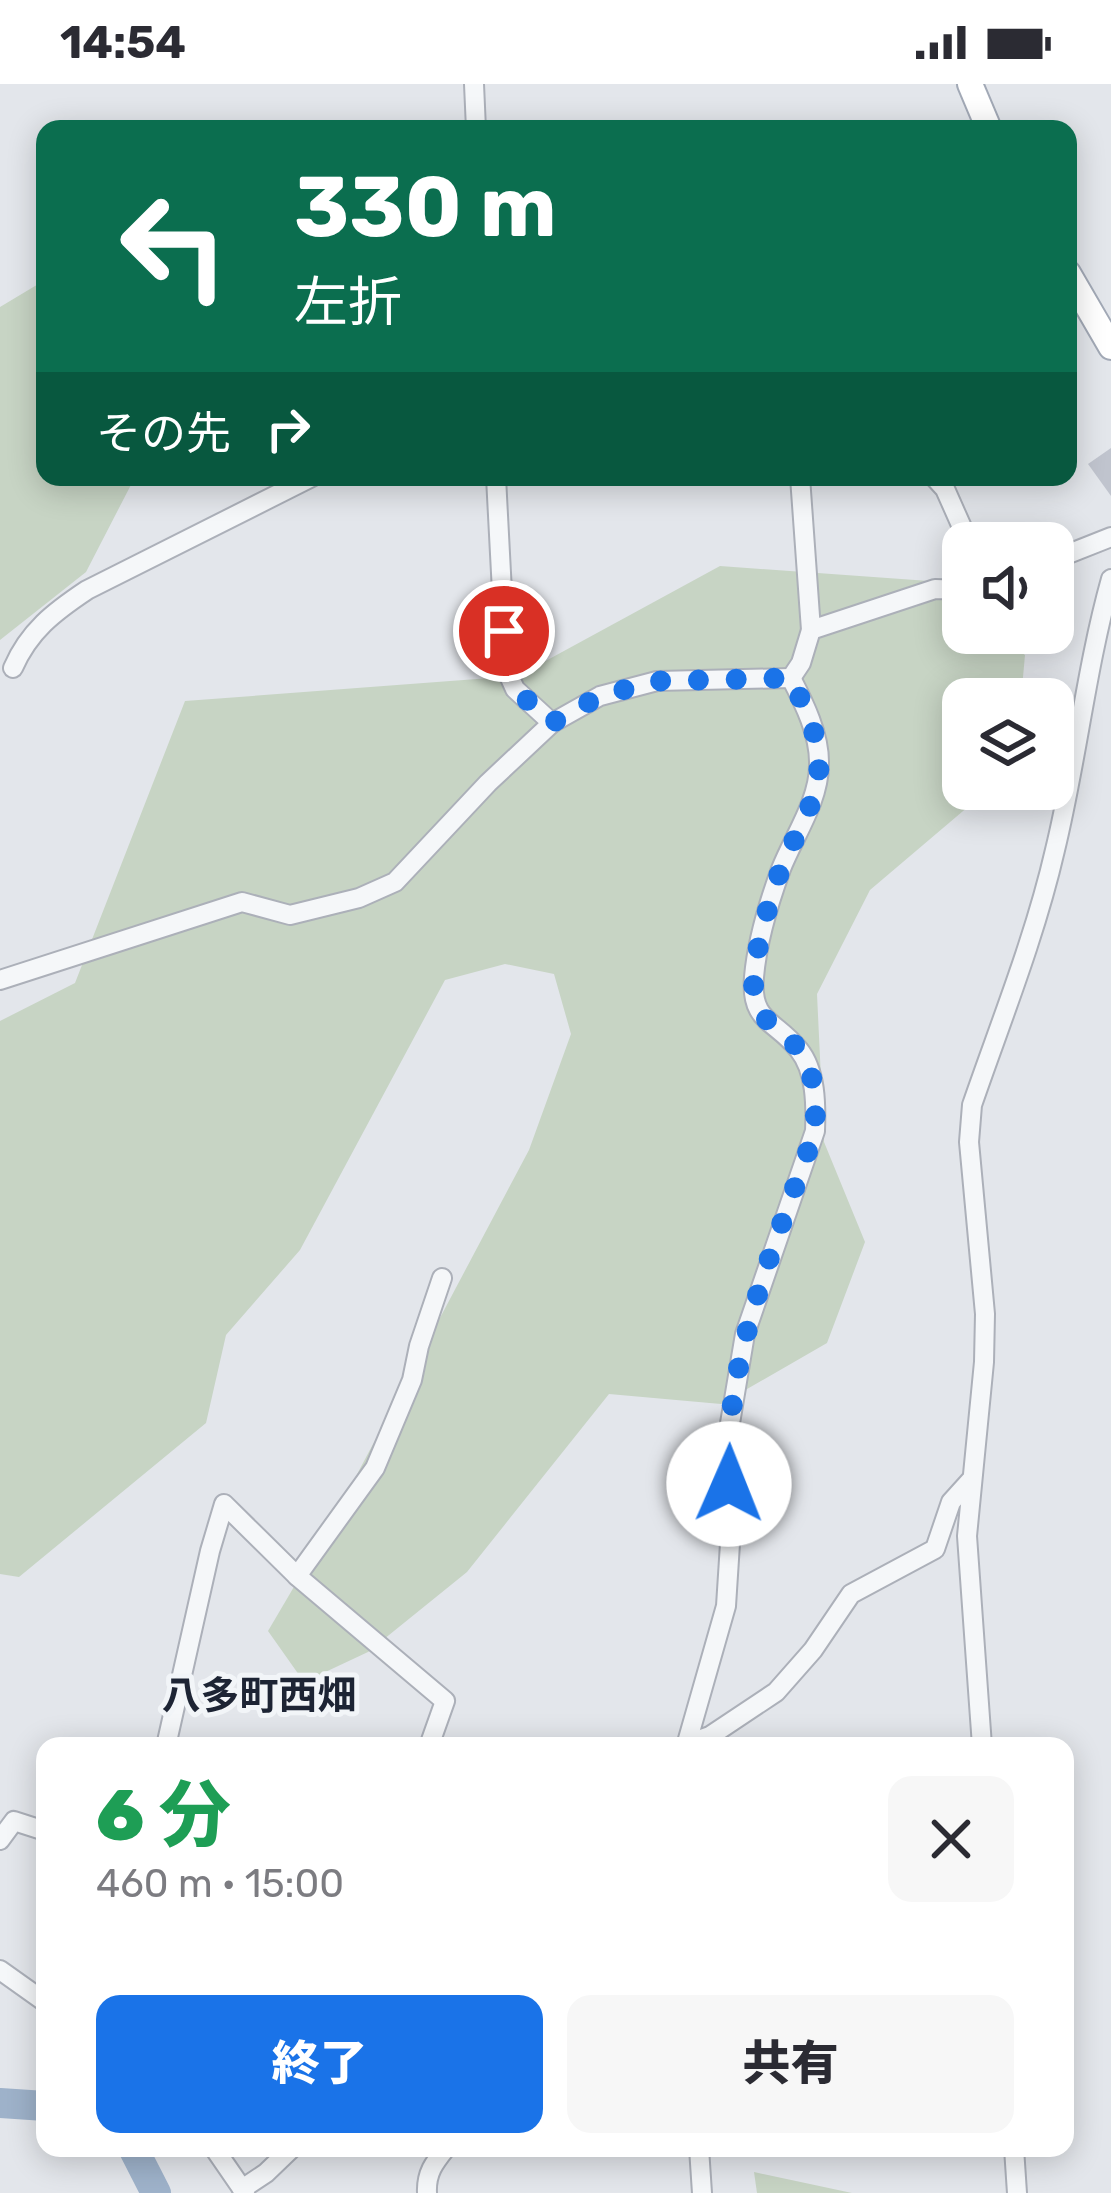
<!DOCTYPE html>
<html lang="ja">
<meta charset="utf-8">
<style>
body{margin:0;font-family:Rubik,"Noto Sans JP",sans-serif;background:#f7f7f7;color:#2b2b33;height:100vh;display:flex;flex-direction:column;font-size:45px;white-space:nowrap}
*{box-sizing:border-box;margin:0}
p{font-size:39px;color:#7c7c81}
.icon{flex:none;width:66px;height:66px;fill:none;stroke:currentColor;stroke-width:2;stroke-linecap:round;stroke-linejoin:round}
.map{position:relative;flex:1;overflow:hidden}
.drawer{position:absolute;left:36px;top:1653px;width:1038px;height:420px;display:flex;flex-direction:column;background:#fff;border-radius:24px;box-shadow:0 6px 30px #0003}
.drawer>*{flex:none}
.hud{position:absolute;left:36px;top:36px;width:1041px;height:366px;border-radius:24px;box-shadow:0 6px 30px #0003;background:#0b6e4f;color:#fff;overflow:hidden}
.fabs{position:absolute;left:942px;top:438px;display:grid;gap:24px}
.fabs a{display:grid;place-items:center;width:132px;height:132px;border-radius:24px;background:#fff;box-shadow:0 6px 30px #0003;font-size:60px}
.pin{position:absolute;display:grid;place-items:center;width:102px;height:102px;color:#fff;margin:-51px;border:6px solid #fff;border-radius:50%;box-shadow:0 3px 12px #0007}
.me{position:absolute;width:132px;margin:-66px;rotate:1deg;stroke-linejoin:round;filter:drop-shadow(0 0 9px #0008)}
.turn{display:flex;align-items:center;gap:42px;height:252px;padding:0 60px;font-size:54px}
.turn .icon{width:156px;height:156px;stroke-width:2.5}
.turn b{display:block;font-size:84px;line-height:102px}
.then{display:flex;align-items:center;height:114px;padding:0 60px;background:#0003;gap:24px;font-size:45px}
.round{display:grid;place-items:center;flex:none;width:126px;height:126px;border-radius:24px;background:#f7f7f7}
.head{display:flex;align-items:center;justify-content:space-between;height:204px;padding:0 60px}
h1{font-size:72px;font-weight:800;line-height:90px;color:#1e9e55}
.primary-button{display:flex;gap:24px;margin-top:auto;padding:24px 60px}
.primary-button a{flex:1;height:138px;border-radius:24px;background:#1a73e8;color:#fff;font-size:48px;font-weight:800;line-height:138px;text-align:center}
.primary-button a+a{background:#f7f7f7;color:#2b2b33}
.status{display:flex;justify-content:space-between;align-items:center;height:84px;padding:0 60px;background:#fff;direction:ltr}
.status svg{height:33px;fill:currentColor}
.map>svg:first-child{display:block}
.green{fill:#c7d4c4}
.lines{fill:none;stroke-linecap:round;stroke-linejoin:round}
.river{stroke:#9eb2ca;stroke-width:30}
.building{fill:#c0c4ce}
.minor-casing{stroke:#acb0b9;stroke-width:22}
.major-casing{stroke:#a2a9b6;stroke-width:28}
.minor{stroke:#f5f7f9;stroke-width:18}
.major{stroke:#fff;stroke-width:24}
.route{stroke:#1a73e8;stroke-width:21;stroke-dasharray:0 37.8}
.labels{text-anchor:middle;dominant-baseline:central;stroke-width:10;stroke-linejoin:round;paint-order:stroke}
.quarter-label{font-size:39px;font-weight:bold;fill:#1d2434;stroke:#f2f5f8}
</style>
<div class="status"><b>14:54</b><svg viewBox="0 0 49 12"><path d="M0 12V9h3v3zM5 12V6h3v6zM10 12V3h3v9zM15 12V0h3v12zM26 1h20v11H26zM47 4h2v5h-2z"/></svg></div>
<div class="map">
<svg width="1111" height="2109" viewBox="0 0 1111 2109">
<rect width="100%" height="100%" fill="#e3e6eb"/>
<!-- green -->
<g class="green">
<polygon points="45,196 45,393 135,393 86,488 0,556 0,223"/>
<polygon points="720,482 929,497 963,523 963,549 997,549 1025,571 1021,615 963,615 963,705 989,705 870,806 817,910 824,1058 865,1158 827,1259 721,1320 609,1310 467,1488 368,1568 304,1598 268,1547 328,1445 529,1066 571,950 554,890 505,880 445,896 300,1166 226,1251 206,1339 19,1493 0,1490 0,937 75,899 185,617 518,592"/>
<polygon points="754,2088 852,2109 757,2109"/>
</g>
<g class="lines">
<!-- river -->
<g class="river">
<polyline points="0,2019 45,2022"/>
<polyline points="133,2064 156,2109"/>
</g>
</g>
<!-- building -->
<polygon class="building" points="1111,364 1111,412 1088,380"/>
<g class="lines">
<!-- minor casing -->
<g class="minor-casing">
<g id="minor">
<polyline points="474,0 476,45"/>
<polyline points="496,393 506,585 515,605 552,639"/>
<polyline points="800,393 811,546"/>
<polyline points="934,393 945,405 969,459"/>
<polyline points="1053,476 1111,453"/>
<path d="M13,584C29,547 54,528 87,506L312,393"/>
<polyline points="791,594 801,579 811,546 935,505 963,506"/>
<polyline points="0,896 242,818 290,831 359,814 395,798 488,699 552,639 600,612 657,597 791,594"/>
<polyline points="297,1492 375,1384 412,1296 419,1262 442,1194"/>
<polyline points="687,1660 710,1652 776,1608 813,1566 851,1510 935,1465 951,1418 970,1397"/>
<polyline points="166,1662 210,1467 224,1420 297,1492 445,1617 429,1662"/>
<path d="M686,1662L726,1522L731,1444L727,1357L745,1250L815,1047C816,1021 816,987 799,966C776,936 750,939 754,893C757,858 769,818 781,785C794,752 819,717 819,681C820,651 804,619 791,594"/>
<path d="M982,1662L967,1452L984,1278L985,1230L969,1058L972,1021C1001,937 1035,853 1055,766C1077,676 1086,584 1111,495"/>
<polyline points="0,1756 14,1737 45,1747"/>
<polyline points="0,1886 45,1918"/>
<polyline points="214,2064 245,2109"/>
<polyline points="699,2064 702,2109"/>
<polyline points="1014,2064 1017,2109"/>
<polyline points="242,2105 266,2089 292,2064"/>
<path d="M427,2109C426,2089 434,2079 446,2064"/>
</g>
</g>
<!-- major casing -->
<g class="major-casing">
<g id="major">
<polyline points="970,0 989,45"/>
<polyline points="1068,189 1111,263"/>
</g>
</g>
<!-- minor -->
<use href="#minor" class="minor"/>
<!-- major -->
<use href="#major" class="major"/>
</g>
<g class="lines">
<!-- route -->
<path class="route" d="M504,547C507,604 511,601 552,639L600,612L657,597L790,594C804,620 819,651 819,681C819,717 794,752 781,785C769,818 757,858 754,893C750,939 776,936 799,966C816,987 816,1021 815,1047C776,1160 722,1278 729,1400"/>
</g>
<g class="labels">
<!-- quarter labels -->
<g class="quarter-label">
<text x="259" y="1612">八多町西畑</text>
</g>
</g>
</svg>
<div class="fabs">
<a><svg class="icon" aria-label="sound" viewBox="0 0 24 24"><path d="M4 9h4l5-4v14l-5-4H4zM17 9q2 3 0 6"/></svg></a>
<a><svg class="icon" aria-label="layers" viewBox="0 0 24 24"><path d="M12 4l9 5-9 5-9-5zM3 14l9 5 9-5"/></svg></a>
</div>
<div class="pin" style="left:504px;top:547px;background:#d93025"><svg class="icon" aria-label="arrive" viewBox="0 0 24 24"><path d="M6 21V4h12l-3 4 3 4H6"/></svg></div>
<svg class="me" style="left:729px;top:1400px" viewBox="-20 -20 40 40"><circle r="19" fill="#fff"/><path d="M0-13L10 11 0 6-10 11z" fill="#1a73e8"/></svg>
<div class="hud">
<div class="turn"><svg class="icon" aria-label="left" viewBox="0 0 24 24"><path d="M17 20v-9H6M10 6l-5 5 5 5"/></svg><div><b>330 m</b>左折</div></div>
<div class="then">その先<svg class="icon" aria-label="right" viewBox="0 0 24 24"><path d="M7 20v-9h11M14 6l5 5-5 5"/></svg></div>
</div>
<section class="drawer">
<div class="head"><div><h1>6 分</h1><p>460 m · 15:00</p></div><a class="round"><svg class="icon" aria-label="close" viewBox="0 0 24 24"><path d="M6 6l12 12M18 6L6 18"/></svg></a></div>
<div class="primary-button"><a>終了</a><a>共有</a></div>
</section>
</div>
